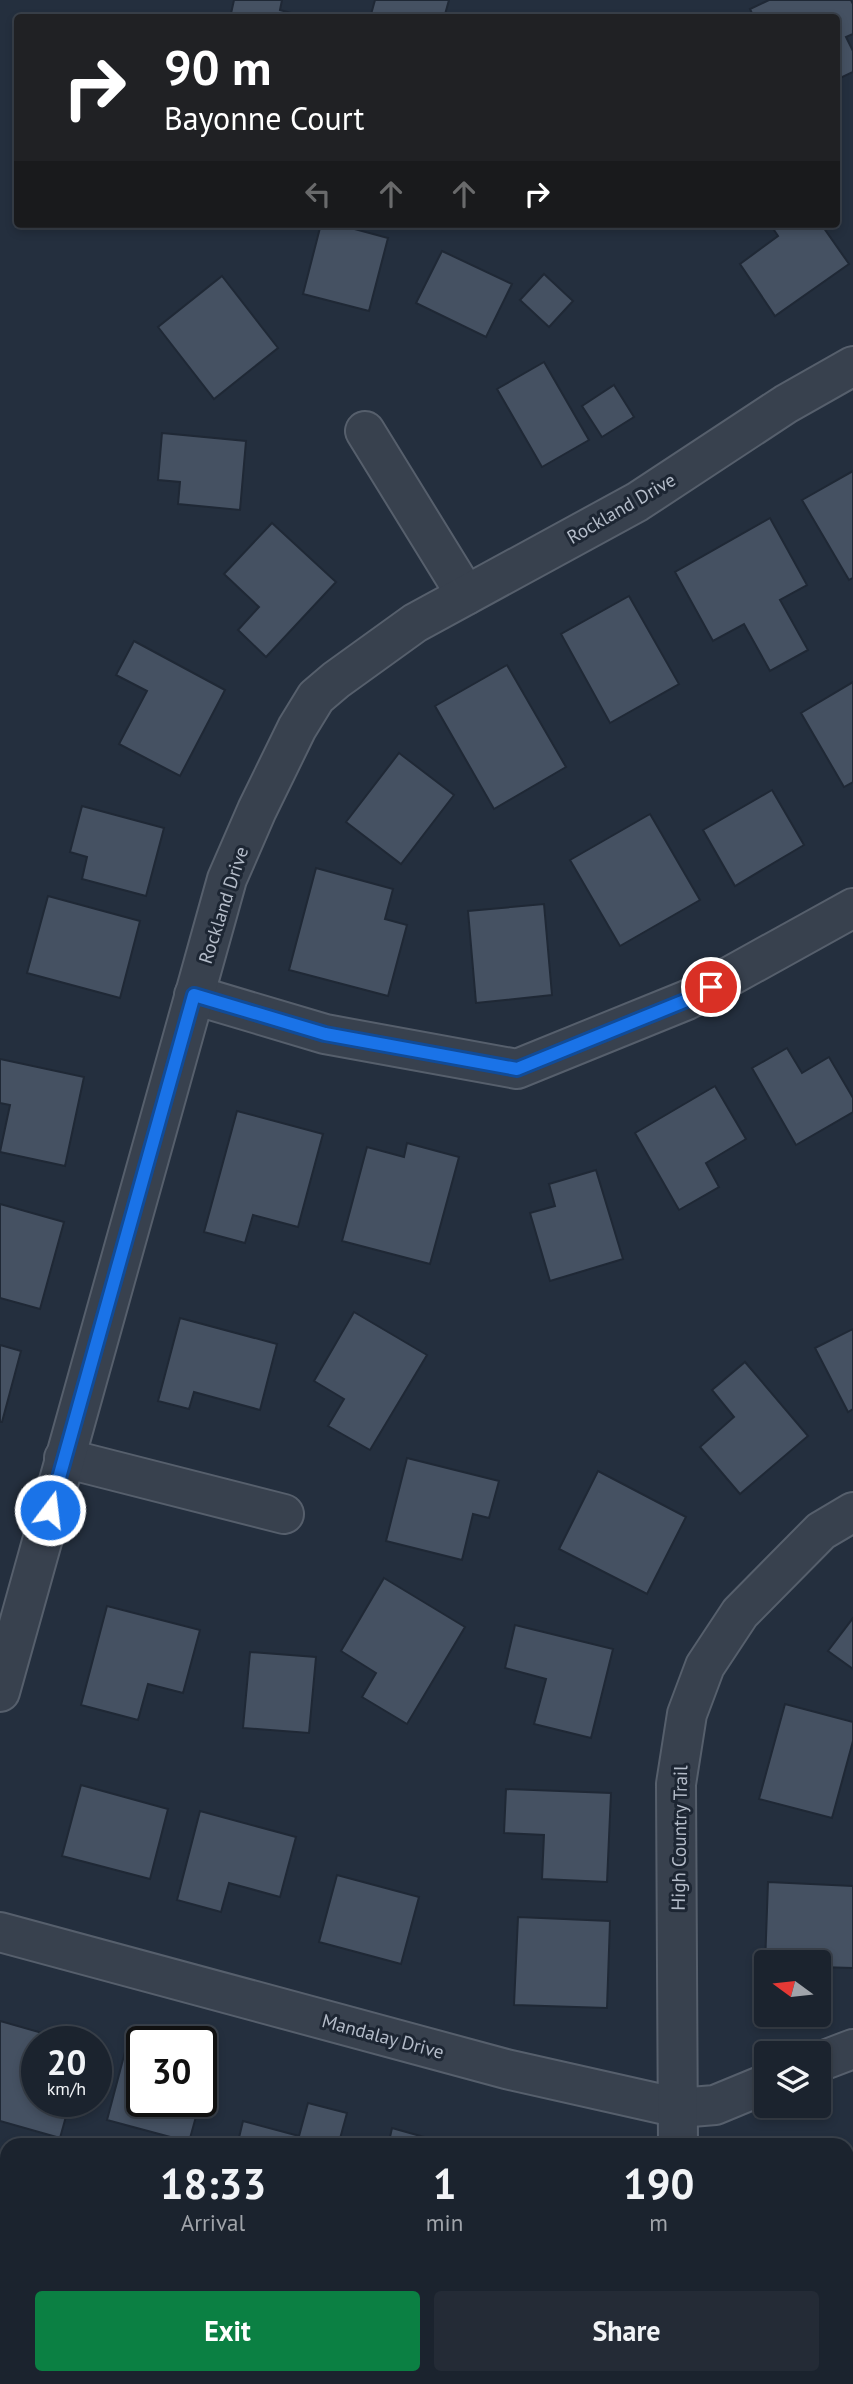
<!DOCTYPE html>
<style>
body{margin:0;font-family:"PT Sans",sans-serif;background:#242b36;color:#f1f3f6;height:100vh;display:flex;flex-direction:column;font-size:26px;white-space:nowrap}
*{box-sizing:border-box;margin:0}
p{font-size:23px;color:#a0a4aa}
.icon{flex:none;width:38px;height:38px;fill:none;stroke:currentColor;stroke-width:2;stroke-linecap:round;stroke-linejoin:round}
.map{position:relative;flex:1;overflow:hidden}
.sheet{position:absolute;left:0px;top:2138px;width:854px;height:247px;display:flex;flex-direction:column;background:#1b232e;border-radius:21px 21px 0 0;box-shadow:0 4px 10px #0003,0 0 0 2px #39404a}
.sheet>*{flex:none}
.hud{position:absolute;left:14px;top:14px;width:826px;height:214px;border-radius:7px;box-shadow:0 4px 10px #0003,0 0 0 2px #39404a;background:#202124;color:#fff;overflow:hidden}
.needle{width:46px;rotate:285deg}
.controls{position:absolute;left:754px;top:1950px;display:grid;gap:14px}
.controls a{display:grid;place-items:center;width:77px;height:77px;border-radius:7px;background:#1b232e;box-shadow:0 4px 10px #0003,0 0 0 2px #39404a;font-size:35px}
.speed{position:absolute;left:21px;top:2026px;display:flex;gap:14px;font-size:35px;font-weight:700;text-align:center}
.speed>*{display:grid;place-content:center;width:91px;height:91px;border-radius:50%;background:#1b232e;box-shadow:0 4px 10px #0003,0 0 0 2px #39404a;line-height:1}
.speed small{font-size:18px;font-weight:400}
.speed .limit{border:4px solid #111;border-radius:10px;background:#fff;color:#111}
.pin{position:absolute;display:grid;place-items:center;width:60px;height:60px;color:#fff;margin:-30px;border:4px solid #fff;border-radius:50%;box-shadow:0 2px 7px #0007}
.me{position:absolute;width:77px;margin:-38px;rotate:15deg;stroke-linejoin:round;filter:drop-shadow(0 0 5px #0008)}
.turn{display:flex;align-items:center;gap:24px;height:147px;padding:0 35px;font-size:32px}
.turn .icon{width:91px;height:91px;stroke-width:2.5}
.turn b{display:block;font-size:49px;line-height:60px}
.lanes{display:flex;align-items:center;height:66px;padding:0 35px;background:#0003;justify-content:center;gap:35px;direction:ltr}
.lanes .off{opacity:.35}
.eta{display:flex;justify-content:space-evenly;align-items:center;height:119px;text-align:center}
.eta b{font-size:42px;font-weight:700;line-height:49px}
.primary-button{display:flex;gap:14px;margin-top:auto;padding:14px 35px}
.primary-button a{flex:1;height:80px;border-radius:7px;background:#0b8043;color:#fff;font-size:28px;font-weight:700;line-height:80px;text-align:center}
.primary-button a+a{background:#242b36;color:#f1f3f6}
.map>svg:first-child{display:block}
.building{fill:#455162;stroke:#1f2835;stroke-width:2}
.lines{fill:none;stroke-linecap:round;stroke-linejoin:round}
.minor-casing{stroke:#565f6c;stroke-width:42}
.minor{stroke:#38414e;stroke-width:38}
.route-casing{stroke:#114b97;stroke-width:18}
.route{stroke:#1a73e8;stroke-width:12}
.labels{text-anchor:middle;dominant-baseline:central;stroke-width:6;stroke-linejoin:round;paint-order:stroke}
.street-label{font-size:19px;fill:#b4bcc9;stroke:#1d2633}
</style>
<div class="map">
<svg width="853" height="2384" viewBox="0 0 853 2384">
<rect width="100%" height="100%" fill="#242f3e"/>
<!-- building -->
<g class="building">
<polygon points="234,0 282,0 280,10 309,18 230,18"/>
<polygon points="375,0 449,0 444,18 370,18"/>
<polygon points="769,0 851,0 853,4 853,34 846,37 853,51 853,72 836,80 836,18 754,18 750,9"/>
<polygon points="321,224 336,224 388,238 369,311 303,294"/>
<polygon points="770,224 821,224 849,264 775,316 740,264 778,236"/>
<polygon points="442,251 512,284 486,337 416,303"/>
<polygon points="544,274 573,301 549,327 520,300"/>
<polygon points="222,276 278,348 214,399 158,327"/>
<polygon points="544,362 589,440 542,467 497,389"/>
<polygon points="614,385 634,417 602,437 582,406"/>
<polygon points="162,433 246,441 240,510 178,504 180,482 158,480"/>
<polygon points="853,471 853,578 849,580 802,500"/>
<polygon points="770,518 807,585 780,600 808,650 770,671 744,624 713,641 675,572"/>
<polygon points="272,523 336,582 266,657 238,630 259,607 224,574"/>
<polygon points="629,596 679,684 610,723 561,634"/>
<polygon points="134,641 225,690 180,776 119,744 147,691 116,675"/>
<polygon points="507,665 566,767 494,809 435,706"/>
<polygon points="853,682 853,782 844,787 801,713"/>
<polygon points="399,753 454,795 401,864 346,822"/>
<polygon points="772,790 804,845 735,886 703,830"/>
<polygon points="82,806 164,828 146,896 82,879 87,857 70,852"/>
<polygon points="650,814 700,900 620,946 570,860"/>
<polygon points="316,868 393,889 385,919 407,925 388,996 289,970"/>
<polygon points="48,896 140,921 120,998 27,973"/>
<polygon points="544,904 552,995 476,1003 468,911"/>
<polygon points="787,1048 802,1073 829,1057 853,1098 853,1112 796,1145 752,1068"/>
<polygon points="0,1059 84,1077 65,1166 0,1152 10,1105 0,1103"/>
<polygon points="715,1086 746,1139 706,1163 719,1187 679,1210 635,1133"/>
<polygon points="237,1111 323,1134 298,1227 253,1215 245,1243 204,1232"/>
<polygon points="407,1143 459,1157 430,1264 342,1241 367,1147 404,1157"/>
<polygon points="596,1170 623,1259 550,1281 530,1213 555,1206 549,1184"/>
<polygon points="0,1204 64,1222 40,1309 0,1298"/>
<polygon points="354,1312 427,1355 370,1450 328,1426 344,1399 314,1381"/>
<polygon points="180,1318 277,1344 260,1410 194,1392 189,1409 158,1401"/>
<polygon points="853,1329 853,1409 848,1412 815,1348"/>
<polygon points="0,1345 21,1351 2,1422 0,1422"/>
<polygon points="745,1362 808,1436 740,1494 700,1447 734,1417 712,1390"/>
<polygon points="407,1458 499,1481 489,1518 473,1514 462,1560 386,1541"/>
<polygon points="598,1471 686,1517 647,1594 559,1549"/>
<polygon points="384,1578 465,1627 407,1724 362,1697 376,1673 341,1651"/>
<polygon points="107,1606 200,1630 183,1693 148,1684 138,1720 81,1705"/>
<polygon points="853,1618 853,1669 828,1651"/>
<polygon points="515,1625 613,1649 591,1738 534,1724 546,1679 505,1668"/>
<polygon points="250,1652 316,1657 309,1733 243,1728"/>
<polygon points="785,1704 853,1722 853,1741 832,1818 759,1799"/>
<polygon points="81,1785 168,1809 150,1879 62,1856"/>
<polygon points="506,1789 611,1793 607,1882 542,1879 544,1835 504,1833"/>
<polygon points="200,1811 296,1837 280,1897 229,1883 221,1912 177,1900"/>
<polygon points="337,1875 419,1897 401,1964 319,1942"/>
<polygon points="768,1882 853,1886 853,1968 819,1967 819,1962 766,1962 765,1965"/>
<polygon points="518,1917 610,1921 607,2008 514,2005"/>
<polygon points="0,2021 74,2042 37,2042 37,2102 70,2102 60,2138 0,2121"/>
<polygon points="125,2052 142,2057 142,2102 200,2102 189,2142 107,2120"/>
<polygon points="201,2073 207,2074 201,2096"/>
<polygon points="308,2103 347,2113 338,2146 237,2146 243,2121 299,2136"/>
<polygon points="392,2128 456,2146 388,2146"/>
<polygon points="853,2149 853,2230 847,2233 847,2153"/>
<polygon points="7,2266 7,2307 0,2305 0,2292"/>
<rect x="847" y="2291" width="6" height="44"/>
<polygon points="141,2378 178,2378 177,2384 162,2384"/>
<polygon points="197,2378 268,2378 267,2384 205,2384 196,2381"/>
<polygon points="343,2378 414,2378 420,2384 338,2384"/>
</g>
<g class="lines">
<!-- minor casing -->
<g class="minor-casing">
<g id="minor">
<polyline points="365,431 466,595"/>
<polyline points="194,995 325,1034 517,1069 687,1000 853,908"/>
<polyline points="64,1458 284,1514"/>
<polyline points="0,1692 227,879 257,810 297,728 316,697 336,680 415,623 637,502 786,404 853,366"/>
<polyline points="0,1932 506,2069 679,2108 715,2105 766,2084"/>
<polyline points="819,2062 853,2049"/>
<polyline points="678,2146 676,1784 687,1714 705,1666 740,1613 821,1531 853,1512"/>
<polyline points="646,2378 647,2384"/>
</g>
</g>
<!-- minor -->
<use href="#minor" class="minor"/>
</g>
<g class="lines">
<!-- route casing -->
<g class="route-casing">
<polyline id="route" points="50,1510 194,995 325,1034 517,1069 687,1000 711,987"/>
</g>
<!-- route -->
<use href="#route" class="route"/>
</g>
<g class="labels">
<!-- street labels -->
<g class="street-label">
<text transform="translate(621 508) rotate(-30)">Rockland Drive</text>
<text transform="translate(223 905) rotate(-72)">Rockland Drive</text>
<text transform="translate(679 1838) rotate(-89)">High Country Trail</text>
<text transform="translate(383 2036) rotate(15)">Mandalay Drive</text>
</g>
</g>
</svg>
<div class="controls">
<a><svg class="needle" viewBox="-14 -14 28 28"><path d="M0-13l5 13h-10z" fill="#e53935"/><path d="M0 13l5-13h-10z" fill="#a0a4aa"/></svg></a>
<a><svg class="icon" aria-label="layers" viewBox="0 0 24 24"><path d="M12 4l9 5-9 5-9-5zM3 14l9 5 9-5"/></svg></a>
</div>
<div class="speed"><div>20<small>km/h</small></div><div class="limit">30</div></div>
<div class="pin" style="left:711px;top:987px;background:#d93025"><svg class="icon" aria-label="arrive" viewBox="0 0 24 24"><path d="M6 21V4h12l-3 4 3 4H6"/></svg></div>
<svg class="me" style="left:50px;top:1510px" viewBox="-20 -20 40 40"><circle r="17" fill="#1a73e8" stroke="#fff" stroke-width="3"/><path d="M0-11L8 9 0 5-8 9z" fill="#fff"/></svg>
<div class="hud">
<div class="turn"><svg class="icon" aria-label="right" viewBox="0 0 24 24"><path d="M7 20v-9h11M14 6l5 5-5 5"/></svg><div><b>90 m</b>Bayonne Court</div></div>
<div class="lanes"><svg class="icon off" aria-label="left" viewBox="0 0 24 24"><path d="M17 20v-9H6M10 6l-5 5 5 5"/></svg><svg class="icon off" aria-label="ahead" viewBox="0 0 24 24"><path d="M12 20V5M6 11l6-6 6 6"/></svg><svg class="icon off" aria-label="ahead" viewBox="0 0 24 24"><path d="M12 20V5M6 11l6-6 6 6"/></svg><svg class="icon" aria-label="right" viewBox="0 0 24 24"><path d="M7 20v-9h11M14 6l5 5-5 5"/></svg></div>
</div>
<section class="sheet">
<div class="eta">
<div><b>18:33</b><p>Arrival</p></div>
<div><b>1</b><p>min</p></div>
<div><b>190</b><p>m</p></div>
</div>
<div class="primary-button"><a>Exit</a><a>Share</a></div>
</section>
</div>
